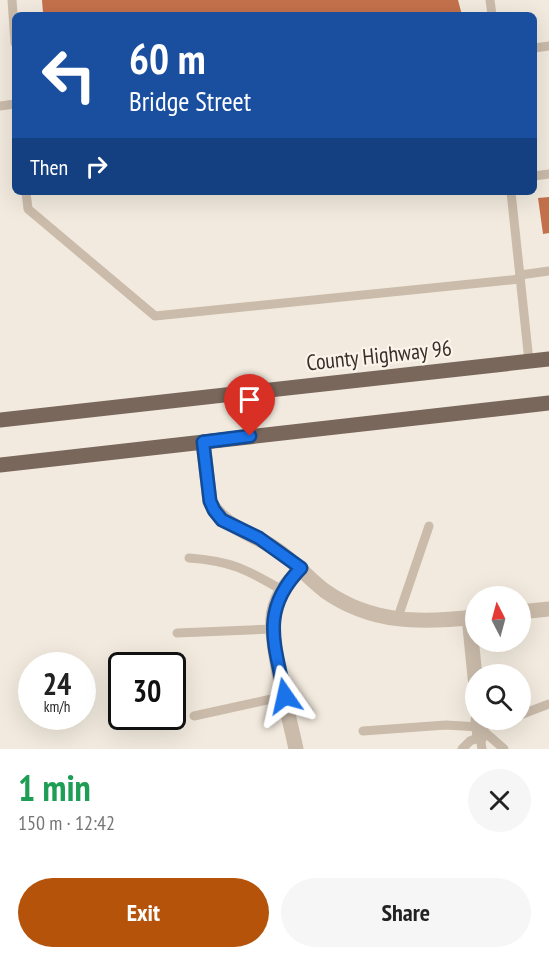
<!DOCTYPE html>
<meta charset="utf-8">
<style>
body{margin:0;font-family:"PT Sans Narrow",sans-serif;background:#f6f6f6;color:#222;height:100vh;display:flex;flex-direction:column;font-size:22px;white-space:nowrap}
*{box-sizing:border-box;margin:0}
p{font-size:20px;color:#767676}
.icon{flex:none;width:33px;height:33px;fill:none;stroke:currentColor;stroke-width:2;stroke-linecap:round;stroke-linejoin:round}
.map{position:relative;height:749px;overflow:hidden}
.drawer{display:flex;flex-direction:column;background:#fff;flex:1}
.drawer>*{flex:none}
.top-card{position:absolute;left:12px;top:12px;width:525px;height:183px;border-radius:9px;box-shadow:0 6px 24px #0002;background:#1a4fa0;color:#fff;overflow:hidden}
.needle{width:39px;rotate:354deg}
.tools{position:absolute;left:465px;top:586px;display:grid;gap:12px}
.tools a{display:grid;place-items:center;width:66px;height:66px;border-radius:50%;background:#fff;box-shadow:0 6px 24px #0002;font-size:30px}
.speed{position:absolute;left:18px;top:652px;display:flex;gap:12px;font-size:30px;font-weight:700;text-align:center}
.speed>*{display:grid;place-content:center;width:78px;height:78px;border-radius:50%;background:#fff;box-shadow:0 6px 24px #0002;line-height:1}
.speed small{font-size:15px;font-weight:400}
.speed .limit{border:3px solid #111;border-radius:9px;background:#fff;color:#111}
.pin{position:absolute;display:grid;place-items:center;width:51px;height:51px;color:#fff;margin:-62px -26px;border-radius:50% 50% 50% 0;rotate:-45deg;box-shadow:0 0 6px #0007}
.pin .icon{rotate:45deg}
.me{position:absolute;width:66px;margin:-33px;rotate:349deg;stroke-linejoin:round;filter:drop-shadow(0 0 4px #0008)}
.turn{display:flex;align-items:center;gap:21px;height:126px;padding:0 18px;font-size:27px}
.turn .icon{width:78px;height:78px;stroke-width:2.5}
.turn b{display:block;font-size:42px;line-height:51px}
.then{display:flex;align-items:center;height:57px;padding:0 18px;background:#0003;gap:12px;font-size:22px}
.round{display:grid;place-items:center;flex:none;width:63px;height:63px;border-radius:32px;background:#f6f6f6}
.overview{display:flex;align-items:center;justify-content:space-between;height:102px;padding:0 18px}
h1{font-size:36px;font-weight:600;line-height:45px;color:#1e9e55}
.action{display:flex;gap:12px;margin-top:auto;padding:12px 18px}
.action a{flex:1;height:69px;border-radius:36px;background:#b45309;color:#fff;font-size:24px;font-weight:600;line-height:69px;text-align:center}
.action a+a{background:#f6f6f6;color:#222}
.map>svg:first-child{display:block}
.building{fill:#c3714b}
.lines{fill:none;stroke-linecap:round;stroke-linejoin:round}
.service{stroke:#cabbaa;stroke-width:9}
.minor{stroke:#cabbaa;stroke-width:15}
.primary{stroke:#79675b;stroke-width:15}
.route-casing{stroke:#114b97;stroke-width:15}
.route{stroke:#1a73e8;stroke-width:10}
.labels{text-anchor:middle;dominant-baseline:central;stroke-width:4.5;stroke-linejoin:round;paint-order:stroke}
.street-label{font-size:22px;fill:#382f29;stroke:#faf4eb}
</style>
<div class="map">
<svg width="549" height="749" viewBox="0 0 549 749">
<rect width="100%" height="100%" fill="#f2eade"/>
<!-- building -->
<g class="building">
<polygon points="42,0 458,0 462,15 35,15 43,13"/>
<polygon points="549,197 549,233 543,234 538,198"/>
</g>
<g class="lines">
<!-- service -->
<g class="service">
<polyline points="12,0 15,43"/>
<polyline points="490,0 492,15"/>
<polyline points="534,48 549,46"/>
<polyline points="0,106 15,104"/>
<polyline points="534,176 549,174"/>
<polyline points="26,192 28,209 155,316 520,279"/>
<polyline points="511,192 529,361"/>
<polyline points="520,275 549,271"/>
<path d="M189,558C231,561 246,569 282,590"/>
<polyline points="397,620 429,526"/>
<polyline points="177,633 272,629"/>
<polyline points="520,715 549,704"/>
<polyline points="194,716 285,696"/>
<polyline points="479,727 504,749"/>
<polyline points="363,731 446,725 479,727 503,720"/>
<polyline points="462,749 470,741 480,737 482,749"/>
</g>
<!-- minor -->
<g class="minor">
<path d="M203,442L210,502C223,526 253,534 276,549C294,561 308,578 325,591C372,624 421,623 476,617"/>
<polyline points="520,612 549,609"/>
<polyline points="469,617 476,687"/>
<polyline points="478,720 480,737"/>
<path d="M296,749C290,719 267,637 274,611C278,593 288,581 301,569"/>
</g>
<!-- primary -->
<g class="primary">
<polyline points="0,420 549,359"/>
<polyline points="0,465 549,403"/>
</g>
</g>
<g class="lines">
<!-- route casing -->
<g class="route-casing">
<path id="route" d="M250,436L203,442L210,501L214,510L222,520L259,538L301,568C259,611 275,644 285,696"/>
</g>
<!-- route -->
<use href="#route" class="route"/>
</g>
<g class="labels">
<!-- street labels -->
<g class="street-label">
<text transform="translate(379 355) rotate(-6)">County Highway 96</text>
</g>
</g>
</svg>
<div class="tools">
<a><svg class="needle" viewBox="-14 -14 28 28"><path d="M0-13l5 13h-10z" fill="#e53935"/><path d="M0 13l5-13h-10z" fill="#767676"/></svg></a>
<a><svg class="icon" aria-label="search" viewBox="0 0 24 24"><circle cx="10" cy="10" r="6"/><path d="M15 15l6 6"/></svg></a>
</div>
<div class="speed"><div>24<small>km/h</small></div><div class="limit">30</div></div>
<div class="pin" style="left:250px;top:436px;background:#d93025"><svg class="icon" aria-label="arrive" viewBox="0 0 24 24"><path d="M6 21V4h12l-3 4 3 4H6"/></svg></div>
<svg class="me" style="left:285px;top:696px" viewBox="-20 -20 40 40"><path d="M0-17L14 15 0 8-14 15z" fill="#1a73e8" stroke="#fff" stroke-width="4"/></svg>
<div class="top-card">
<div class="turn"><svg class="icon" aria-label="left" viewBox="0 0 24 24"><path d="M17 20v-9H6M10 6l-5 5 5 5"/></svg><div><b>60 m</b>Bridge Street</div></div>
<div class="then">Then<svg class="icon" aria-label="right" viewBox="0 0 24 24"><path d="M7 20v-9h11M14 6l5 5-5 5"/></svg></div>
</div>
</div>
<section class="drawer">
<div class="overview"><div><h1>1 min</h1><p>150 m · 12:42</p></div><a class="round"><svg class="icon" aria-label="close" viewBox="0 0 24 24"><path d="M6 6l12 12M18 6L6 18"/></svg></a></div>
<div class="action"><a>Exit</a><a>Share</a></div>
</section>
